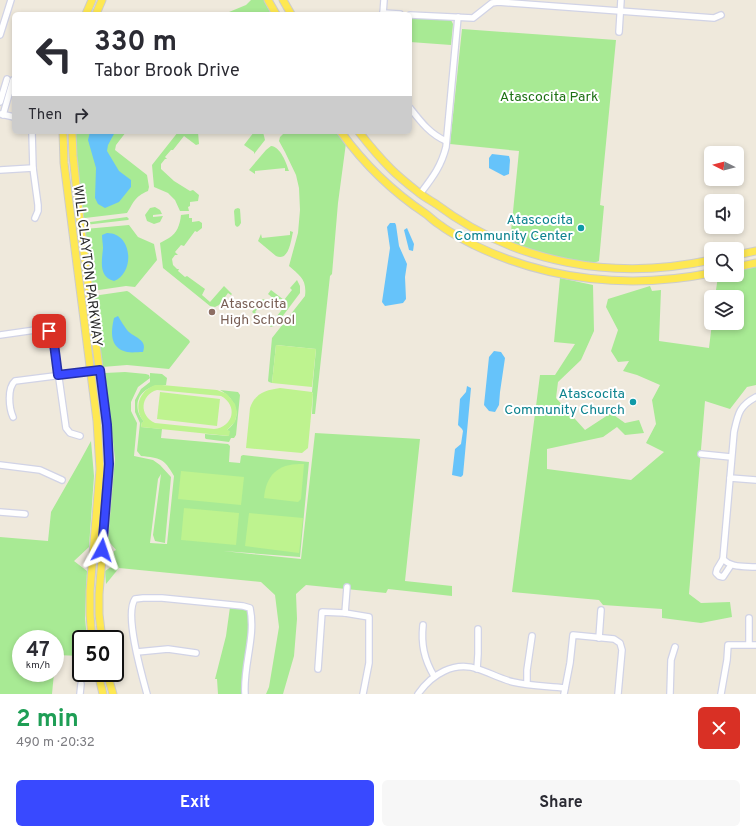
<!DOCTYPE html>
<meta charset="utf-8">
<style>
body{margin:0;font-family:Overpass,sans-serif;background:#f7f7f7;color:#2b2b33;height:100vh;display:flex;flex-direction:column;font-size:15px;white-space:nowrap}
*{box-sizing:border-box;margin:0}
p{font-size:13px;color:#7c7c81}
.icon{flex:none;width:22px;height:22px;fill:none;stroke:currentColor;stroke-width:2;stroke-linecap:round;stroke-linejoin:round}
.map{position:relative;height:694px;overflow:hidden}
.details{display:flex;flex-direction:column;background:#fff;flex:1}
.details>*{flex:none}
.guide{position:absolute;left:12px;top:12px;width:400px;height:122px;border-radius:6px;box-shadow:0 2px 6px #0003;background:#fff;color:#2b2b33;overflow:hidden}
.needle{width:26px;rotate:276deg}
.fabs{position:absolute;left:704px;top:146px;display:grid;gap:8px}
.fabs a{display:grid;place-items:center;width:40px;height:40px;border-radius:6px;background:#fff;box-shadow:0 2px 6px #0003;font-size:20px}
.speed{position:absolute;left:12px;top:630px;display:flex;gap:8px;font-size:20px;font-weight:700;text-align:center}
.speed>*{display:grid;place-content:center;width:52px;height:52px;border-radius:50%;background:#fff;box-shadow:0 2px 6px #0003;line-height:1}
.speed small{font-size:10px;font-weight:400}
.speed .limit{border:2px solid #111;border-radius:6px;background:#fff;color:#111}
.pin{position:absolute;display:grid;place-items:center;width:34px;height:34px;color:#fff;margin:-17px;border-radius:8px;box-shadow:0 2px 6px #0006}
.me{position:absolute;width:44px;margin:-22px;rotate:5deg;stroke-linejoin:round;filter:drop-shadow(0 0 3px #0008)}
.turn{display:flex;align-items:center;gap:14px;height:84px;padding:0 16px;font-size:18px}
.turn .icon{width:52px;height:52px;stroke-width:2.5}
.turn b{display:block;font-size:28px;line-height:34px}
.then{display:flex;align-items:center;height:38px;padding:0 16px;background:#0003;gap:8px;font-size:15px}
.round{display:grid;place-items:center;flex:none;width:42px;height:42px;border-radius:6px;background:#f7f7f7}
.overview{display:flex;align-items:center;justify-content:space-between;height:68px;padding:0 16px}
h1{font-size:24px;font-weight:700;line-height:30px;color:#1e9e55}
.button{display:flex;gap:8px;margin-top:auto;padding:8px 16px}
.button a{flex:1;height:46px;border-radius:6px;background:#3949ff;color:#fff;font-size:16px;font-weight:700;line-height:46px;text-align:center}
.button a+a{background:#f7f7f7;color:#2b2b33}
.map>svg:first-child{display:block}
.green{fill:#a8ea94}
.pitch{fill:#bef38f;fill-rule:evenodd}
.water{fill:#66c3fa}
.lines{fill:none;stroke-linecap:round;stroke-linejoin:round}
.minor-casing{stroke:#d1d3e6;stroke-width:8}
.major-casing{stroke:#ccc;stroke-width:9}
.minor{stroke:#fff;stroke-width:5.5}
.major{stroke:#fee852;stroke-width:7}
.route-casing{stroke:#252fa6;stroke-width:10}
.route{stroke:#3949ff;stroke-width:7}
.culture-dot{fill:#0f9aa8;stroke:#fff;stroke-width:1.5}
.education-dot{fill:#8d6e63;stroke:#fff;stroke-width:1.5}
.labels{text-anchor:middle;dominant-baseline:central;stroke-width:4;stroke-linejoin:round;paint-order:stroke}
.park-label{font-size:14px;fill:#1d7113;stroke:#fff}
.culture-label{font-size:14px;fill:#0d838f;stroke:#fff;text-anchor:end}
.street-label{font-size:14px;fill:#2c2c2c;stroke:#fff}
.education-label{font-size:14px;fill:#785e54;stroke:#fff;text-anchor:start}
</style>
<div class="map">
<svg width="756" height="694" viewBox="0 0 756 694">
<rect width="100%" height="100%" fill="#efe9dc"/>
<!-- green -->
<g class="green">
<polygon points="251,0 264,0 271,14 228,14 229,12 246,5"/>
<polygon points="410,16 451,20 453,24 451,45 410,42"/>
<path d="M462,29L616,40L600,205L604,206L599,261C584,269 526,248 510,242L519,151L450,144Z"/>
<path d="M75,132H126L116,145L115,150L147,175L149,187L148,191C134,197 134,202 127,213L85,218L82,217L75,159Z"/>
<polygon points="178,132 198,132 199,144 196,145 184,136 173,150 171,150 165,157 167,159 165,159 161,164 161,169 174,181 190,191 193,190 199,195 198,201 190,202 190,206 188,207 189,211 180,211 175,200 168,193 154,187 152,165"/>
<polygon points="254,132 263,132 265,140 254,154 254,152 244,145"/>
<path d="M285,132H337L346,143L338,203L332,274L330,276L315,414H312L313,394L312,392L316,349L276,345L272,383L269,382L268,381L272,338L305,296C307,279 300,276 289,266L298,233L300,210L299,188L296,175L285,152L279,141L280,137Z"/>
<path d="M271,146C281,147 286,163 289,171H285V168L255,171V174L249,170L266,150Z"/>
<polygon points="155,207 160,210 162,214 153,215 153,217 163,216 160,222 154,224 147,221 145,215 150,208"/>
<polygon points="238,208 240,209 241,223 239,226 237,227 235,225 234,211 235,209"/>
<path d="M189,214V218H192V222L199,221L202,223V228L197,232L195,231L184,246L181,245L175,252L178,255H175L172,259L173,265L177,269H179L178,271L185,277L187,276L205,289L202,295L210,302L224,286L232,294L231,295L228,293L219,305L215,307L210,306L163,268L160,243C163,241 166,240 169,238C177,233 180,225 181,215Z"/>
<polygon points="127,217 129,219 128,220 85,225 83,223"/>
<polygon points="129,225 138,237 154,244 157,260 135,287 126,286 92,291 85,229"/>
<path d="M290,231L293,232C291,240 289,262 276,256L258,241L261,234L262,238L290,235Z"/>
<polygon points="756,266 756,385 747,387 730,409 705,401 689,594 701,603 730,602 732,617 701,623 662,618 662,609 603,605 599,600 512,592 540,375 555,375 575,344 554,342 560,278 593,285 594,331 581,360 558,382 556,398 585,430 611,413 625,423 639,420 644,433 625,435 617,427 603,437 547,449 547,469 631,480 664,452 646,443 656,424 652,400 660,385 637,375 623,371 629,361 618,362 611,351 618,330 606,307 608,299 650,286 652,291 661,290 659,341 709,348 712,323 737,323 737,297 715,297 718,276 737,275 737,271"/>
<polygon points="297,280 300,286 300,293 276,325 271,327 252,312 263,299 265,300 255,312 270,325 284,307 268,294 271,290 284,300 292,290 290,288"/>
<polygon points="127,291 129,292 189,340 190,342 169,369 127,365 102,367 93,296"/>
<path d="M125,372L146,374L149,375L150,378L138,387L131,402V411L137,423L134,456L153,460L160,465L171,477L165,543L155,541L153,535L161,474L158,479L150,543L167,544L174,476C164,458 160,458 141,456L137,451L140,423L135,412V400L141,389L150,382V373L162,374L167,378L166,385C151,384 134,393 138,411C139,415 142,419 144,422H142L141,427L162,429L161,438L228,444L230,446L229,462L240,463L241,456L243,455L309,462L300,557L223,551L301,559L315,433L420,439L405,581L452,586V596L388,589L386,593L306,585L296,594L297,619L294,656L283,694H266L269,687L279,627L275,595L261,582L119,568L106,584L105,571L111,567L114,551L116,550L111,544L107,541L115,459L105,373Z"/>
<path d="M220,390L238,392L240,395L236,435L234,438H231L229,442L206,439L205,438V434L229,436L227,430C244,418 236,399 220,390Z"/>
<polygon points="91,441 94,476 89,547 74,561 87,571 85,618 87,639 81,639 81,656 56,655 55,661 55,639 21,639 21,673 54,673 52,694 0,694 0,537 48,541 51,512 79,463"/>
<path d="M230,607C234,607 244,606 247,610C254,618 244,681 243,694H218L217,679H215L226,636Z"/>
</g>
<!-- pitch -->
<g class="pitch">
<polygon points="276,345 316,349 312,387 272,383"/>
<path d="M155,385H162L217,390L227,394L235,404L237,412L235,422L227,430L230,431L229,436L141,427L142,422H144C133,408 139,391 155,385ZM157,390L221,396C238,405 234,427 214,429L155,423C139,416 140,395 157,390Z"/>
<path d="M280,388L312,392L313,394L308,448L302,453L246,448L250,408C255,393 266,390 280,388Z"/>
<polygon points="160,392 220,399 217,426 157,419"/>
<path d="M300,464H304L301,499L298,502L264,498C266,475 278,464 300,464Z"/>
<polygon points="181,471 244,477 241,505 178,499"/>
<polygon points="184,508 239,513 236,545 181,540"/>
<polygon points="249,513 303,518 299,553 245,546"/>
</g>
<!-- water -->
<g class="water">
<polygon points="90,132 115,132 108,145 107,151 119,171 131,180 131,187 119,202 105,208 98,204 95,198 96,168 88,140"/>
<polygon points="492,154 509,156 510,160 509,174 504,176 489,168 489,158"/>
<polygon points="390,223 395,223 396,225 399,246 407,264 405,277 406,299 403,303 385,306 382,302 390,248 387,227"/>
<polygon points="407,228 414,244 413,251 409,250 404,230"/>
<path d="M107,233C133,233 135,273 114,281C98,277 102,260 103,248C103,244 102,240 102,235Z"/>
<path d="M118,316C121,321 124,326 127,330C134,338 148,339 143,352C138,352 132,353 127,352C109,348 111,331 114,318Z"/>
<polygon points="494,351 501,352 505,358 500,392 499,405 495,412 489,411 484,405 489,357"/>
<polygon points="467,386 471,388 463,475 461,477 452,475 455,449 461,444 463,431 462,429 458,425 460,399 466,392"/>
</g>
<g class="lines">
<!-- minor casing -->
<g class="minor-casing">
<g id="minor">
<polyline points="383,13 400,14"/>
<polyline points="383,14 384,0"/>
<polyline points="410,15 473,18 492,3 498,2 714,18 721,15"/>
<polyline points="619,32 621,0"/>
<polyline points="0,35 11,0"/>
<polyline points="0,102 7,79"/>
<path d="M410,108C421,122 430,134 446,141"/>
<polyline points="1,114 14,117"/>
<polyline points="3,115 13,80"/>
<polyline points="32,132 33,168 38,205 38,211 35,218"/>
<polyline points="0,170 33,168"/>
<path d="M420,194C432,178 441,167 446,147L458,17"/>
<polyline points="0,335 42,329 49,331 53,336 66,428 70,433 80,436"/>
<path d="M756,397C739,406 738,414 734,432L723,559C731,568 744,566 756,567"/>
<path d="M13,417C9,408 7,388 15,381L94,371"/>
<polyline points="701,454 731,457"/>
<polyline points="0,465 40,470 62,480"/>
<polyline points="730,478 756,480"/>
<polyline points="0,512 25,514"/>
<polyline points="723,559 717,569 716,573 719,576 723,577 731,565"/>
<polyline points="345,613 347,587"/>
<path d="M423,625C421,644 424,659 434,676"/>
<polyline points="599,638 601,610"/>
<polyline points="749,644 749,618"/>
<polyline points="137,652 168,649 196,653"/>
<polyline points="318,669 322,612 345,613 369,617 369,663 363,694"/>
<polyline points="477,669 478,654 478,629"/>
<polyline points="527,684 527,670 532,636"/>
<polyline points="80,694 81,684"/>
<path d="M147,694C142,676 124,614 135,599L143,598H162L243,606L250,608C256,637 243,665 245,694"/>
<path d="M418,694C432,674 454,661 478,669C490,673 501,679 513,682C530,686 548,686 565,688"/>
<polyline points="564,694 570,663 573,635 614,639 620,643 622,650 618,694"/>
<polyline points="670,694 671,660 675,647"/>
<polyline points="721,694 727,660 728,645 756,645"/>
</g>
</g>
<!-- major casing -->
<g class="major-casing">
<g id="major">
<polyline points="268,0 276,14"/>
<polyline points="283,0 291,14"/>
<polyline points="86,14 92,0"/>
<polyline points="96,14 102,0"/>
<polyline points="63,132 64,163 97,421 100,469 90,591 90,615 92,639"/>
<polyline points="72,132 73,156 80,221 108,438 109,477 99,594 99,614 102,639"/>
<path d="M341,132C364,164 393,192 426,214C431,218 435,222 440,225C450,233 463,239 474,245C548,281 631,289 711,273"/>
<path d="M359,132C369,145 379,157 391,169C399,177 409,185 418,192C424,197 430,200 436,204C516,264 614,281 711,260"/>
<polyline points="737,255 756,251"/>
<polyline points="737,267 756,263"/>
<polyline points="98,673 103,694"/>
<polyline points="107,673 113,694"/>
</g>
</g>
<!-- minor -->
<use href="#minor" class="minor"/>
<!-- major -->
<use href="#major" class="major"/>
</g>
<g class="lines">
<!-- route casing -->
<g class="route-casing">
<polyline id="route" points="49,331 53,336 58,375 100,370 107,425 109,464 102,550"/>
</g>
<!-- route -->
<use href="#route" class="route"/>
</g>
<!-- markers -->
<g class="culture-dot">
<circle cx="581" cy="228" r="4"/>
<circle cx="633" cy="402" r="4"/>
</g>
<circle class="education-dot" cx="212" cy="312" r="4"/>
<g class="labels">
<!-- park labels -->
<g class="park-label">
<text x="549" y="97">Atascocita Park</text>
</g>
<!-- culture labels -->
<g class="culture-label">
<text x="573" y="220">Atascocita<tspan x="573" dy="16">Community Center</tspan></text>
<text x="625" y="394">Atascocita<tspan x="625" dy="16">Community Church</tspan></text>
</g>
<!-- street labels -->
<g class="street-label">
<text transform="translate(87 266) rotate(83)">WILL CLAYTON PARKWAY</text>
</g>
<!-- education labels -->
<g class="education-label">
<text x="220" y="304">Atascocita<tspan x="220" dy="16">High School</tspan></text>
</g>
</g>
</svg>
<div class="fabs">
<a><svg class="needle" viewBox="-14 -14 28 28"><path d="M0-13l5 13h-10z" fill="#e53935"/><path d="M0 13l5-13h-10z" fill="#7c7c81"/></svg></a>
<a><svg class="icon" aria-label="sound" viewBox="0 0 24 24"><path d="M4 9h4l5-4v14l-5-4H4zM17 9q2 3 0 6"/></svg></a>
<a><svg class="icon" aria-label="search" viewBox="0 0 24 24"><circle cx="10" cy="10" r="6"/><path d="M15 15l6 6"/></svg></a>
<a><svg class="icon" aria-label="layers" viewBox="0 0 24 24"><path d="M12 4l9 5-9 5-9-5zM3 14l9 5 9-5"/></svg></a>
</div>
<div class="speed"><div>47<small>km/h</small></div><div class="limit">50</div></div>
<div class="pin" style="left:49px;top:331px;background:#d93025"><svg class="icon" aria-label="arrive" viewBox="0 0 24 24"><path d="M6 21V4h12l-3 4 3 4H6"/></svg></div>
<svg class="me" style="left:102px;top:550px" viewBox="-20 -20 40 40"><path d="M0-17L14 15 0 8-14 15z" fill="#3949ff" stroke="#fff" stroke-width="4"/></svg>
<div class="guide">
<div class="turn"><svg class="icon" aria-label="left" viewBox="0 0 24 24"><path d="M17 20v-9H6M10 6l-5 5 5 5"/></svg><div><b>330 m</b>Tabor Brook Drive</div></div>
<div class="then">Then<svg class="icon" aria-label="right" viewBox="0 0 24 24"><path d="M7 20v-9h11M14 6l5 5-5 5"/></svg></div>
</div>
</div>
<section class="details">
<div class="overview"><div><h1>2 min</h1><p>490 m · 20:32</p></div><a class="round" style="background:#d93025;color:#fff"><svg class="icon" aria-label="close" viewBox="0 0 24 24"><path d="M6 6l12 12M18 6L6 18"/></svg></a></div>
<div class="button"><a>Exit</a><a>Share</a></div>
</section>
